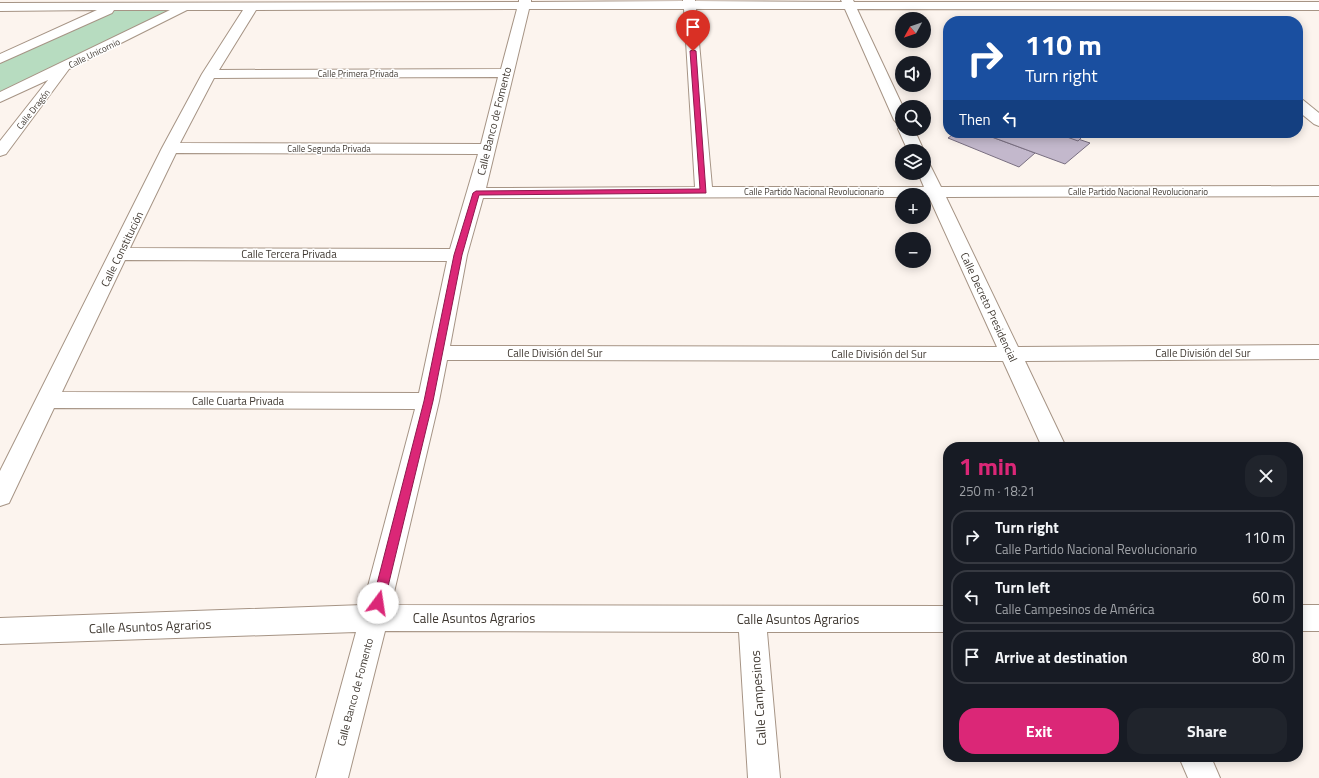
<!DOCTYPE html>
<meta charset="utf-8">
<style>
body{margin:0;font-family:"Titillium Web",sans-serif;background:#20242c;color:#f1f3f6;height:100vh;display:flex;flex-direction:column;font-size:15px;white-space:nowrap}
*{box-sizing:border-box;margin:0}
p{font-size:13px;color:#9ea1a6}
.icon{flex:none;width:22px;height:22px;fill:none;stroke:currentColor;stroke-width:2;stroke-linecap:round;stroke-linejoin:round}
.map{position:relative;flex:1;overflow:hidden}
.side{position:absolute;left:943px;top:442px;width:360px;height:320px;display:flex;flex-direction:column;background:#171b24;border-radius:16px;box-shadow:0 2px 10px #0003}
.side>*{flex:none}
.top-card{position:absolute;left:943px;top:16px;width:360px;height:122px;border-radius:16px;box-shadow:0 2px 10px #0003;background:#1a4fa0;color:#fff;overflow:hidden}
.needle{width:26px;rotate:230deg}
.fabs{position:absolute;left:895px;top:12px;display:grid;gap:8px}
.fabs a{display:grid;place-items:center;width:36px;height:36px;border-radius:50%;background:#171b24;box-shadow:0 2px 10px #0003;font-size:20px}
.pin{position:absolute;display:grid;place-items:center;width:34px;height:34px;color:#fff;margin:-41px -17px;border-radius:50% 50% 50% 0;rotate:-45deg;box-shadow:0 0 4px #0007}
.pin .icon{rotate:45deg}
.me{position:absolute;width:44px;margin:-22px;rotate:14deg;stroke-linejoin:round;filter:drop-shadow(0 0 3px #0008)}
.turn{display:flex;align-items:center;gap:14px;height:84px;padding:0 16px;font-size:18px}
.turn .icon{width:52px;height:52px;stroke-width:2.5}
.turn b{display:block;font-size:28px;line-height:34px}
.then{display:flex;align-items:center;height:38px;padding:0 16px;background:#0003;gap:8px;font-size:15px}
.round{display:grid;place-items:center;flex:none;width:42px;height:42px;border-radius:16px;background:#20242c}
.headline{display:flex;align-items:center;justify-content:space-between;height:68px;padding:0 16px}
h1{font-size:24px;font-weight:700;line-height:30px;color:#db2777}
.cta{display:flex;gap:8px;margin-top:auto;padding:8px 16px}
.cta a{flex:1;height:46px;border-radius:16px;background:#db2777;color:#fff;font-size:16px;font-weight:700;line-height:46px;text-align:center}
.cta a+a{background:#20242c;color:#f1f3f6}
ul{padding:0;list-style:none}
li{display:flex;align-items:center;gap:12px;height:54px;margin:0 8px 6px;padding:0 8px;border:2px solid #363941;border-radius:16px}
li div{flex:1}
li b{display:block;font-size:15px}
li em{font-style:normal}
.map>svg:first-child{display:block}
.green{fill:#b7dcc0}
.building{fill:#c3b8cc;stroke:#796f81}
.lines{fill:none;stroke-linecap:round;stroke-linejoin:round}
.minor-casing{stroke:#a69485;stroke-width:2}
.minor{fill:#fff;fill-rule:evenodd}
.route{fill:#db2777;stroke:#8e194d}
.labels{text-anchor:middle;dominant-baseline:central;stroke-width:3;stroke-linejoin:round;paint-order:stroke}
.far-street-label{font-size:9px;fill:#3f3831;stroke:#fff}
.street-label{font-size:11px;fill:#3f3831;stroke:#fff}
.near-street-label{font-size:13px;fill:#3f3831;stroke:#fff}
</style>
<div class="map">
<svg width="1319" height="778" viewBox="0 0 1319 778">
<rect width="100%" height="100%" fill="#fcf4ee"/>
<!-- green -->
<polygon class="green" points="115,7 187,7 0,98 0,59"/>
<!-- building -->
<g class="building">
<polygon points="955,133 981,133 1035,153 1019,167 948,138"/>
<polygon points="981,133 1060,133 1090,143 1065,164"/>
<polygon points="1056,133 1086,133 1078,141"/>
</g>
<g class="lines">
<!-- minor casing -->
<g class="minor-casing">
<g id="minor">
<path d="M519,0H531V2L683,1V0H695V1L842,2L841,0H853L854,2H1319V10L857,9L903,107H902V125L897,123L894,120L845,9H696L712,187H924L918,173H924V163L930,165L941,187L1319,186V196L946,197L1018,347L1319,345V359L1025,361L1066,447H1042L1003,361L447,360L439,401L391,605L948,606V632H767L780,778H748L739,632L385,631L348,778H316L356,632L0,644V618L363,605L415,409L54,408L9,503L0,506V471L162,148L202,74L243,10H187L69,69L6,154L0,156V141L48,80L0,102V92L170,10H114L112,13L0,63V54L97,10L0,11V3L519,2ZM517,9L501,69L219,70L256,10ZM529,9H684L695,187L486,188ZM498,77L481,144L180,143L214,78ZM176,153L478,154L450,249L130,248ZM902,195H924V197H929L997,347L450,346L467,255L483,198L902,197ZM125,260L447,261L419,393L62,392Z"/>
<polygon points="1298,99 1303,100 1319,113 1319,126 1314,124 1298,111"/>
<polygon points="902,125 902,129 914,129 924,151 908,151 898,129"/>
<rect x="1298" y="605" width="21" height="26"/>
<polygon points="1179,757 1211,757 1220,778 1188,778"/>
</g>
</g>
<!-- minor -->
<use href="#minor" class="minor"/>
</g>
<!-- route -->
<polygon class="route" points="693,50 696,51 706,193 479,195 462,255 433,401 384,603 382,606 378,608 374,606 372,603 424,401 454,255 473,193 476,191 700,189 690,51"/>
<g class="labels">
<!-- far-street labels -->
<g class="far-street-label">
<text transform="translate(94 53) rotate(-26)">Calle Unicornio</text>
<text x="358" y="73">Calle Primera Privada</text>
<text transform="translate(33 109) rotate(-52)">Calle Dragón</text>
<text x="329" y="148">Calle Segunda Privada</text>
<text x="814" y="191">Calle Partido Nacional Revolucionario</text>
<text x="1138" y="191">Calle Partido Nacional Revolucionario</text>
</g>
<!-- street labels -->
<g class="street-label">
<text transform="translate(494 121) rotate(-76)">Calle Banco de Fomento</text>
<text transform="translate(122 249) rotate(-64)">Calle Constitución</text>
<text x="289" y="254">Calle Tercera Privada</text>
<text transform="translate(989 307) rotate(65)">Calle Decreto Presidencial</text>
<text x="555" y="353">Calle División del Sur</text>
<text x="1203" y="353">Calle División del Sur</text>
<text x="879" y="354">Calle División del Sur</text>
<text x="238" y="401">Calle Cuarta Privada</text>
<text transform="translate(355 692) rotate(-75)">Calle Banco de Fomento</text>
</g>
<!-- near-street labels -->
<g class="near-street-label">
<text x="474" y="618">Calle Asuntos Agrarios</text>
<text x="798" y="619">Calle Asuntos Agrarios</text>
<text transform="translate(150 626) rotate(-2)">Calle Asuntos Agrarios</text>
<text transform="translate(758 698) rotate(-94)">Calle Campesinos</text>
</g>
</g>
</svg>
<div class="fabs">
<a><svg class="needle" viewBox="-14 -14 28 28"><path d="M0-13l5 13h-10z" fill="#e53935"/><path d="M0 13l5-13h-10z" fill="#9ea1a6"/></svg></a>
<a><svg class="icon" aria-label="sound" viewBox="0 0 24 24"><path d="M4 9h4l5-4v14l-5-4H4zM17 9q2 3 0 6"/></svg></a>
<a><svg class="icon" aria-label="search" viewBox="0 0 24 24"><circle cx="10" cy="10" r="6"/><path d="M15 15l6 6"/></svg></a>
<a><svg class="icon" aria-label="layers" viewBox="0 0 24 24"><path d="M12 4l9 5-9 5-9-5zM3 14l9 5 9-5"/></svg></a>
<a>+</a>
<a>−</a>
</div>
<div class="pin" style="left:693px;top:51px;background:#d93025"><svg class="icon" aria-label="arrive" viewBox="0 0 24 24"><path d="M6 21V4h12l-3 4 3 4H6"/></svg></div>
<svg class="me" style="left:378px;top:603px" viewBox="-20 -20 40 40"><circle r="19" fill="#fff"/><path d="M0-13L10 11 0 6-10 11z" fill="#db2777"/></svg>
<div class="top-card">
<div class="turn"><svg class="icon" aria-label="right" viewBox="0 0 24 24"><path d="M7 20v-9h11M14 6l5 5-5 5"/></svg><div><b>110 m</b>Turn right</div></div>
<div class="then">Then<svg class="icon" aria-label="left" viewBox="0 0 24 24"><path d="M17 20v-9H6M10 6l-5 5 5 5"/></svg></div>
</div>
<section class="side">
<div class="headline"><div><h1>1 min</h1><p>250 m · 18:21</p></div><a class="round"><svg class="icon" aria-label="close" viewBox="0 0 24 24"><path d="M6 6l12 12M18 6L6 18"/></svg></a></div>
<ul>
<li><svg class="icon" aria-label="right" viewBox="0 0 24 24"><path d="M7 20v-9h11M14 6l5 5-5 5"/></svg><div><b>Turn right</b><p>Calle Partido Nacional Revolucionario</p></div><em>110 m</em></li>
<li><svg class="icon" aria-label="left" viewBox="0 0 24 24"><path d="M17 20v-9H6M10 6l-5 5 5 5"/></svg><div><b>Turn left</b><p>Calle Campesinos de América</p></div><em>60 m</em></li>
<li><svg class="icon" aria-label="arrive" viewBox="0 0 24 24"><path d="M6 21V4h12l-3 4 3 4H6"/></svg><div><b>Arrive at destination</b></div><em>80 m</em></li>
</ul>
<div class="cta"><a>Exit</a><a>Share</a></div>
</section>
</div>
